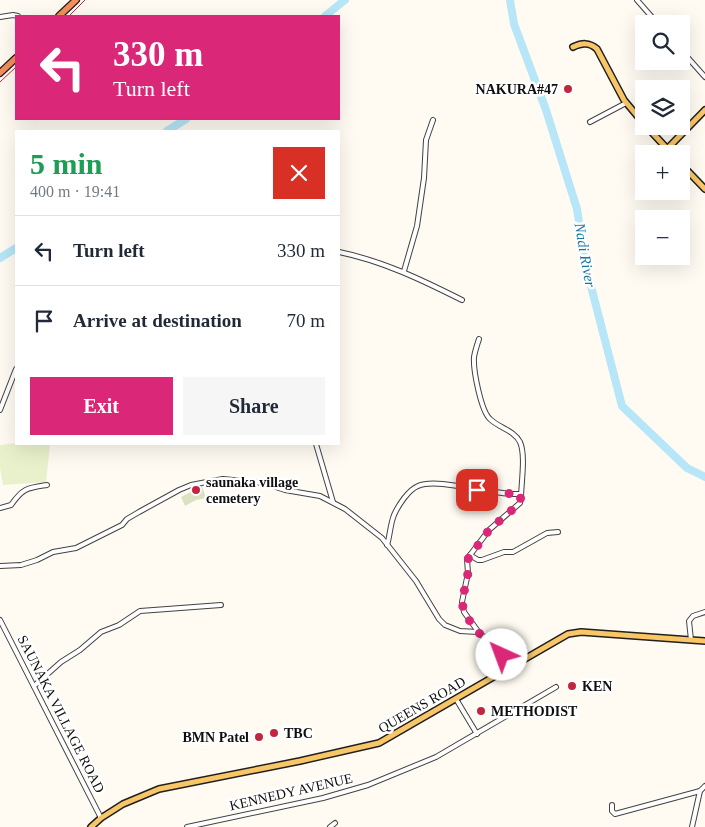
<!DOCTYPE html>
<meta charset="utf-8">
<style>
body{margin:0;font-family:Georgia,serif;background:#f6f6f7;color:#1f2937;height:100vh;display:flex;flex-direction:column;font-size:19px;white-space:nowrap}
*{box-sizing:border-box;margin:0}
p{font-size:16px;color:#747a83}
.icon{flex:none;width:28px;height:28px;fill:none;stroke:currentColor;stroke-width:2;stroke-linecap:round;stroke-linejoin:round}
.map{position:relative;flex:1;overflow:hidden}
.sheet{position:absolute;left:15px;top:130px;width:325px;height:315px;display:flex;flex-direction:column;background:#fff;border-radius:0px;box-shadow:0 5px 20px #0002}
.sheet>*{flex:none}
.guide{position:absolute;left:15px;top:15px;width:325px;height:105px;border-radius:0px;box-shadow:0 5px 20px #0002;background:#db2777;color:#fff;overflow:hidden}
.buttons{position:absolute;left:635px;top:15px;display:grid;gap:10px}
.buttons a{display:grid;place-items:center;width:55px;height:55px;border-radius:0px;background:#fff;box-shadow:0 5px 20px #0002;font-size:25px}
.pin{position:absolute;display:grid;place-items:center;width:42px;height:42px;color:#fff;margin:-21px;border-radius:10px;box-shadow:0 2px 8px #0006}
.me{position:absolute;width:55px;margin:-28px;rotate:317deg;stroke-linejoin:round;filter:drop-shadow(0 0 4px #0008)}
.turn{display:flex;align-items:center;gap:18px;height:105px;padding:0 15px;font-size:22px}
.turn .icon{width:65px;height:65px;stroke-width:2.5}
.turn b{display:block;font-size:35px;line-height:42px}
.round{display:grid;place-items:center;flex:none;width:52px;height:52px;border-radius:0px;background:#f6f6f7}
.head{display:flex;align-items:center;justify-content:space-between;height:85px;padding:0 15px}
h1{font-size:30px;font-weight:700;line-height:38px;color:#1e9e55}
.button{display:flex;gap:10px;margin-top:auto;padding:10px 15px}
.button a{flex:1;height:58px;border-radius:0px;background:#db2777;color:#fff;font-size:20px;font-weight:700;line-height:58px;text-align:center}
.button a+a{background:#f6f6f7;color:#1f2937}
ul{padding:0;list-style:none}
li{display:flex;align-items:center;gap:15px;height:70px;padding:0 15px;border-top:1px solid #e0e1e3}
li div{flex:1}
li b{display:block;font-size:19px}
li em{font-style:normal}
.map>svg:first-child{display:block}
.cemetery{fill:#dbe2c2}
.pitch{fill:#e9f1cc}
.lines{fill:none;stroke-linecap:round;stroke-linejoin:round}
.river{stroke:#b6e6f7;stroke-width:8}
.minor-casing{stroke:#424242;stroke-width:6}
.major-casing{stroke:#202020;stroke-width:8}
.highway-casing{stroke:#202020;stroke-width:8}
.minor{stroke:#fff;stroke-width:4}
.major{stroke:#f9c667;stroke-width:5}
.highway{stroke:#f58f59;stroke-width:5.5}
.rail{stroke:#c2253e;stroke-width:1}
.route{stroke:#db2777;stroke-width:9;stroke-dasharray:0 16.2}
.poi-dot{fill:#c2253e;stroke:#fff;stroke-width:2}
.labels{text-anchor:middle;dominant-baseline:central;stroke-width:5;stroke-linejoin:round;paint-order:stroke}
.poi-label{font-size:14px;font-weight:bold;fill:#0f0f0f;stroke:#fff;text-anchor:start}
.street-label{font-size:14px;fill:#0f0f0f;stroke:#fff}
.water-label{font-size:15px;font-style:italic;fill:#1676a4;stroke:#fff}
</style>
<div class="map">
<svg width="705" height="827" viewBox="0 0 705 827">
<rect width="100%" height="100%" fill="#fffbf2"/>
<!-- cemetery -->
<polygon class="cemetery" points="202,486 206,498 196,500 185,506 181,497"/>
<!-- pitch -->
<polygon class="pitch" points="16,443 50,444 46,482 3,485 0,468 0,445"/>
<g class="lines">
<!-- river -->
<g class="river">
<polyline points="510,0 514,24 546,110 577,209 585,263 622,406 687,468 705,477"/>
<polyline points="325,16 345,0"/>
<polyline points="167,131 186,119"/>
<polyline points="0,258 16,248"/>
</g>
<!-- minor casing -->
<g class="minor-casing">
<g id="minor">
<polyline points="637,0 658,24"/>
<polyline points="0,17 13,15 18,16"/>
<polyline points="681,50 705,77"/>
<polyline points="590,122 626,103"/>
<path d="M339,252C383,261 422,280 462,300"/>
<polyline points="404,271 417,226 424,178 426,140 433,120"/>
<path d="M479,339C477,345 475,351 474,357C473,370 481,411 490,419C499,428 514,430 520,442C526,456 521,483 521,499L520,503L489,530L467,559L468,573L462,602L464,612L480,634L494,644L509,667"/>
<polyline points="0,410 16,369"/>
<polyline points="316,444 333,502"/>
<path d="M0,508L11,505C23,488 27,488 47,485"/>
<path d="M387,545C390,536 390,525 394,515C398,506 408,490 418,486C438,477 494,496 521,494"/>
<polyline points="470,555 478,560 482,560 504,552 513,552 547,533 558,532"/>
<polyline points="0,566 21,565 37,560 53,552 76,548 122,525 127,519 139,512 179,490 191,485 212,481 223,479 263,483 285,490 320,496 345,509 382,538 416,581 439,619 445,625 460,631 478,632"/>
<polyline points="0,620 101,818"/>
<polyline points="691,640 689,621 693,616 705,612"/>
<polyline points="34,686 61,662 80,650 101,632 119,625 140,611 221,605"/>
<polyline points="456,699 477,734"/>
<polyline points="612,805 612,811 615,814 700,791"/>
<polyline points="187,827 323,798 368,785 436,757 556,687"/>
<polyline points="330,827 335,823"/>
<polyline points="692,827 700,791 705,786"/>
</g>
</g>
<!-- major casing -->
<g class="major-casing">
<g id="major">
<path d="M573,47C582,43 589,42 597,49L624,100L644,124"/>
<polyline points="646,126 672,154"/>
<polyline points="667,149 705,110"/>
<polyline points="681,164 705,189"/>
<polyline points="91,827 101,818 123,804 159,789 300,761 379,743 568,634 581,632 705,641"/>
</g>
</g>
<!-- highway casing -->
<g class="highway-casing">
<g id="highway">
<polyline points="59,16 76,0"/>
<polyline points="0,73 16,58"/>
</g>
</g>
<!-- minor -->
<use href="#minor" class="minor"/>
<!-- major -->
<use href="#major" class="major"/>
<!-- highway -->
<use href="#highway" class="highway"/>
<!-- rail -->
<g class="rail">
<polyline points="69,16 85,0"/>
<polyline points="0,82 16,67"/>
</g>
</g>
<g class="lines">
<!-- route -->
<polyline class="route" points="477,490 492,493 521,494 520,503 489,530 468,559 468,573 462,602 464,612 473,626 480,634 494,644 502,655"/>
</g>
<!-- markers -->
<g class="poi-dot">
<circle cx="568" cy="89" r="5"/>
<circle cx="196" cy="490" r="5"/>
<circle cx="572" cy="686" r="5"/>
<circle cx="481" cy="711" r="5"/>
<circle cx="274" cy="733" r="5"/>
<circle cx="259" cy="737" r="5"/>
</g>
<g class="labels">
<!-- poi labels -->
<g class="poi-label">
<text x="558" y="89" text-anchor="end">NAKURA#47</text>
<text x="206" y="482">saunaka village<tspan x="206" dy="16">cemetery</tspan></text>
<text x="582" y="686">KEN</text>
<text x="491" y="711">METHODIST</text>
<text x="284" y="733">TBC</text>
<text x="249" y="737" text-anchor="end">BMN Patel</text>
</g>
<!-- street labels -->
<g class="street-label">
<text transform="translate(422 705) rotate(-30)">QUEENS ROAD</text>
<text transform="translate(61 714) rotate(63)">SAUNAKA VILLAGE ROAD</text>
<text transform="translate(291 792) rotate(-13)">KENNEDY AVENUE</text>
</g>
<!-- water labels -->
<g class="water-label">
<text transform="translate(585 255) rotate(80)">Nadi River</text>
</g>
</g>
</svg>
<div class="buttons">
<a><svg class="icon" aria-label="search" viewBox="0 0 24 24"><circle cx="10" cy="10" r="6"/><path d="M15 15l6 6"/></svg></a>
<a><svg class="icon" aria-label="layers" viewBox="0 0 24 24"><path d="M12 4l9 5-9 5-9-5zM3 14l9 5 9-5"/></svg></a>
<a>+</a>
<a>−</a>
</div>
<div class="pin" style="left:477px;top:490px;background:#d93025"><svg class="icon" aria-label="arrive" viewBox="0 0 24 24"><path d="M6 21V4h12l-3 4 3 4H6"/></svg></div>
<svg class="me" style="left:502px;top:655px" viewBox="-20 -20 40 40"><circle r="19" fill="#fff"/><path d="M0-13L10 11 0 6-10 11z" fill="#db2777"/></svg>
<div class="guide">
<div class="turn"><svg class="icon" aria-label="left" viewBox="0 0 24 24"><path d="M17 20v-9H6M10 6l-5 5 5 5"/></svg><div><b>330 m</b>Turn left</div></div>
</div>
<section class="sheet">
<div class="head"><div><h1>5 min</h1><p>400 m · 19:41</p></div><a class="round" style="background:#d93025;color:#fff"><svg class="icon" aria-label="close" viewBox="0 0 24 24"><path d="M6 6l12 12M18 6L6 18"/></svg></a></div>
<ul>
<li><svg class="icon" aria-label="left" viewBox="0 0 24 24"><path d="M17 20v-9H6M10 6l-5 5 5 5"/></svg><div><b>Turn left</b></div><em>330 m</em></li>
<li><svg class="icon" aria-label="arrive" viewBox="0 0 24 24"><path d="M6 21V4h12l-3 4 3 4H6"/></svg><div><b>Arrive at destination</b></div><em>70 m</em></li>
</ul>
<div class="button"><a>Exit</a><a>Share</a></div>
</section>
</div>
